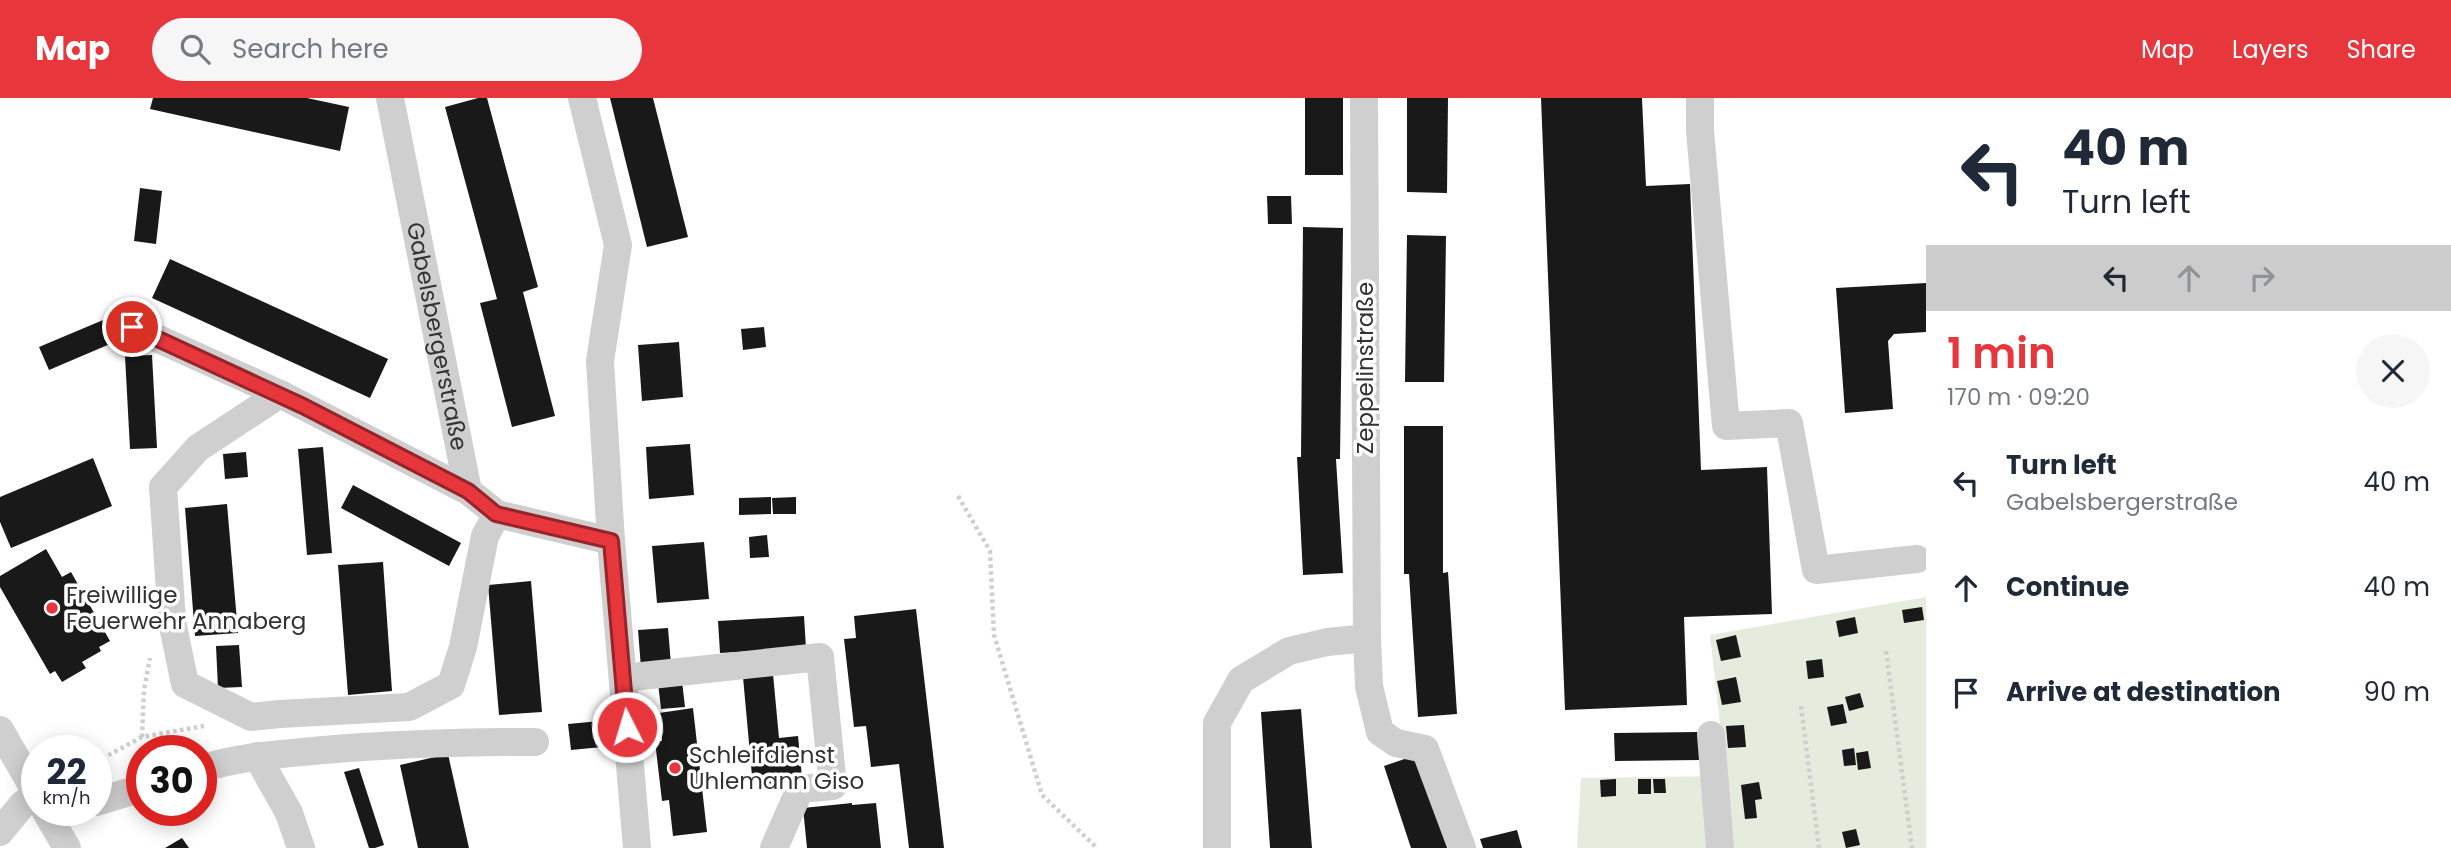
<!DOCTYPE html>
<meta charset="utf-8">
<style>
body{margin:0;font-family:Poppins,sans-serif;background:#f6f6f7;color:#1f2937;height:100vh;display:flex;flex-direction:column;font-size:26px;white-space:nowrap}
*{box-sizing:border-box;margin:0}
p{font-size:23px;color:#747a83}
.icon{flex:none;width:38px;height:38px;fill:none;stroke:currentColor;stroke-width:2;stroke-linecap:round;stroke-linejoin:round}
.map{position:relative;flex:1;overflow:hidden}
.details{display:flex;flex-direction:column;background:#fff;width:525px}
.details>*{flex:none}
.hud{background:#fff;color:#1f2937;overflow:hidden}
.speed{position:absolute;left:21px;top:637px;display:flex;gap:14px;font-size:35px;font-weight:700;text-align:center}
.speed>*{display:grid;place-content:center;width:91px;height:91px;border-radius:50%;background:#fff;box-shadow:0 4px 18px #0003;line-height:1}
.speed small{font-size:18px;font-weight:400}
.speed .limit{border:10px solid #d22;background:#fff;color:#111}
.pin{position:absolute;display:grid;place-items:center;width:60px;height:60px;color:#fff;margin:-30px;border:4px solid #fff;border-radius:50%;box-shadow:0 2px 7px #0007}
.me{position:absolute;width:77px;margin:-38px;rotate:355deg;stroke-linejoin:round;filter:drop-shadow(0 0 5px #0008)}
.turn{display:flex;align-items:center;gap:24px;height:147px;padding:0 21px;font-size:32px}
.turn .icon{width:91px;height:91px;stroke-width:2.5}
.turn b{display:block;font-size:49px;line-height:60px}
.lanes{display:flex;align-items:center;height:66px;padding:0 21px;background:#0003;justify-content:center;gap:35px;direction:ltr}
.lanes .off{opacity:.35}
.round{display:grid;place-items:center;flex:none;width:74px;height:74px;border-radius:37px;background:#f6f6f7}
.headline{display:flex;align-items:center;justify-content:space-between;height:119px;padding:0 21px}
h1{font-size:42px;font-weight:600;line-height:52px;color:#e7373d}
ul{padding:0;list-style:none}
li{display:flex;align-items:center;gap:21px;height:105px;padding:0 21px}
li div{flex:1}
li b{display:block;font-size:26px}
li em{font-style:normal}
header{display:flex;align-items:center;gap:42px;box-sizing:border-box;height:98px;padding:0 35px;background:#e7373d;color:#fff}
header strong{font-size:33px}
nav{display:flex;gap:38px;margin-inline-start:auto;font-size:24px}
.search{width:490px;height:63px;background:#f6f6f7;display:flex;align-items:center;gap:18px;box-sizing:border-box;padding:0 24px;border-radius:38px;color:#747a83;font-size:26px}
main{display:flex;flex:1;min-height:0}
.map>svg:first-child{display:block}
.green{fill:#e5ecde}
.building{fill:#191919}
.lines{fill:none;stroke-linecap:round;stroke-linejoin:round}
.path{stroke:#cfcfcf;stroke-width:4.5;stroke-dasharray:3.5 3.5;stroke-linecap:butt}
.minor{stroke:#cfcfcf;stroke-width:28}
.route-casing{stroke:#962428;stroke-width:18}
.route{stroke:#e7373d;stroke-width:12}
.poi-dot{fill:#e7373d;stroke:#fff;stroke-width:2.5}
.labels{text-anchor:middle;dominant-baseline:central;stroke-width:7;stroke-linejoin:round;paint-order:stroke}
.street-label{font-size:23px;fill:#323232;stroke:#fff}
.poi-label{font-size:23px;fill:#323232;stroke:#fff;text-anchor:start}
</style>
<header>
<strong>Map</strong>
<div class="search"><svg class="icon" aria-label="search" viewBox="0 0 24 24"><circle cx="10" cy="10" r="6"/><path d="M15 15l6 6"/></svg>Search here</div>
<nav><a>Map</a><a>Layers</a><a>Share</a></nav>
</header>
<main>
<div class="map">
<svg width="1926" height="750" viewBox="0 0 1926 750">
<rect width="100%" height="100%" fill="#fff"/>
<!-- green -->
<polygon class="green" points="1926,499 1926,750 1577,750 1581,680 1726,678 1710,537"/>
<!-- building -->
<g class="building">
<polygon points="153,0 307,0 349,9 340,53 150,11"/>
<polygon points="478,0 487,0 538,189 523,194 555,318 512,329 480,205 497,201 445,9"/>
<polygon points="610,0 653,0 688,139 647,149"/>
<rect x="1305" y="0" width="38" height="77"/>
<polygon points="1407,0 1448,0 1447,95 1407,94"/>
<polygon points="1541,0 1642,0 1646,88 1690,86 1701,372 1767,369 1772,516 1684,519 1687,607 1565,612"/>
<polygon points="140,90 162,93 156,146 134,143"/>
<polygon points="1267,98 1291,98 1292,126 1268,126"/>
<polygon points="1303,129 1343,130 1340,361 1336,361 1343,475 1303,477 1297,359 1301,359"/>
<polygon points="1407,137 1446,138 1444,284 1405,284"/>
<polygon points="170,161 388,261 370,300 152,200"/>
<polygon points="1926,185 1926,234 1894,236 1888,243 1893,311 1845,315 1836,190"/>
<polygon points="115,217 124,240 49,272 39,249"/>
<polygon points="764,229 766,249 743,252 741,231"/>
<polygon points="679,244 683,299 642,303 638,247"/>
<polygon points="152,257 157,350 130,351 125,258"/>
<polygon points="1404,328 1443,328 1443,475 1448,474 1457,616 1418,619 1409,476 1404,476"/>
<polygon points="690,346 694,397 649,401 646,349"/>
<polygon points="323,349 332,455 307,457 298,351"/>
<polygon points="246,354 248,379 225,381 223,356"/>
<polygon points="93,360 112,408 11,450 0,424 0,399"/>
<polygon points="353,387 461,445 449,468 341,410"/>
<polygon points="771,399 771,416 739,417 739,400"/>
<polygon points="796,399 796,416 773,416 772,400"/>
<polygon points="227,406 238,535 195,538 185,410"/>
<polygon points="767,437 769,459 750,460 749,439"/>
<polygon points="704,444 709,501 657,505 652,448"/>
<polygon points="46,451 62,479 71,474 110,543 99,549 101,553 82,564 86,570 62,584 55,573 50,576 0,489 0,478"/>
<polygon points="383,464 392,593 348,597 338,467"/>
<polygon points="531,483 542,614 499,617 488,487"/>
<polygon points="1922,509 1924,522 1904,525 1902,512"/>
<polygon points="916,511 944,750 909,750 899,666 871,669 866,628 854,629 844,541 856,540 854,518"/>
<polygon points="804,518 806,550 720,555 718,523"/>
<polygon points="1855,519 1858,535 1839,539 1836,523"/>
<polygon points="668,530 671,567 641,570 638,532"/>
<polygon points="1736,537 1741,559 1721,563 1716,542"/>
<polygon points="239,547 242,589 218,590 216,548"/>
<polygon points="1822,561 1824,579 1808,581 1806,563"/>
<polygon points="773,576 779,640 798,638 802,679 783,681 783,687 753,689 743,579"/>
<polygon points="1736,579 1741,604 1722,607 1717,583"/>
<polygon points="682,583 685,609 661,611 658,585"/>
<polygon points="1860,595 1864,609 1849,613 1845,599"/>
<polygon points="1843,606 1847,625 1831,628 1827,609"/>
<polygon points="693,610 707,734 673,738 669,702 662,703 655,643 662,643 659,615"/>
<polygon points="1301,611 1312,750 1270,750 1261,614"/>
<polygon points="600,623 602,649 571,652 568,626"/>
<polygon points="1744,627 1746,649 1728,650 1726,628"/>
<polygon points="1699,634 1700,662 1615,663 1614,635"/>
<polygon points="1854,650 1856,667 1844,668 1842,652"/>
<polygon points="1868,653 1871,670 1858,672 1856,655"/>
<polygon points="1422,655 1451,750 1411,750 1384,668"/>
<polygon points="448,656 469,750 418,750 400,667"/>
<polygon points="359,670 384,747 375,750 369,750 344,674"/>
<polygon points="1616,681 1616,698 1601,699 1600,682"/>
<rect x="1638" y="681" width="13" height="15"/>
<polygon points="1653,681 1665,681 1666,695 1654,695"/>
<polygon points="1759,684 1762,701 1755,702 1757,720 1745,721 1741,687"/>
<polygon points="852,705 852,707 876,705 881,750 807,750 803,710"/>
<polygon points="1856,731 1860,747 1846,750 1842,734"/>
<polygon points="1517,732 1522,750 1483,750 1480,741"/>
<polygon points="182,740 189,750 165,750"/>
</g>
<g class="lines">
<!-- path -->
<g class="path">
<polyline points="958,398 990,453 994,537 1042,697 1097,750"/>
<polyline points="1886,553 1912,750"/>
<polyline points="1801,608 1819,750"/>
<polyline points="142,639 144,592 150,560"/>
<polyline points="96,664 142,639 204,628"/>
</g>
<!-- minor -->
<g class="minor">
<path id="s1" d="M390,0L468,393L497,416L611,443"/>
<polyline points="582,0 618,147 600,263 611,443 637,750"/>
<polyline points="1700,0 1700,33 1726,328 1789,325 1816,472 1917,461"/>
<polyline points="132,229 280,296 468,393"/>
<polyline points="280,296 198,350 163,389 172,523 185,586 251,619 280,616 409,609 451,587 463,549 485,438 497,416"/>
<polyline points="1367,540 1369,588 1380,634 1396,645 1425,651 1462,750"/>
<polyline points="623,580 820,559 833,688 800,691 774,750"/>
<polyline points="0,632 37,696"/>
<polyline points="1711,637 1720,750"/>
<polyline points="257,658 289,715 301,750"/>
<path d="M201,671C241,658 283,656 324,652C394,646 464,644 535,644"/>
<polyline points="96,704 142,690"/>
<polyline points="45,712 67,750"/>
<polyline points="0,734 22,707 36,696"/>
<polyline points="1217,750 1217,625 1241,582 1289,553 1327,544 1367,540 1364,0"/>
</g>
</g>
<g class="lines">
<!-- route casing -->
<g class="route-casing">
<polyline id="route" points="132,229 303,308 468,393 496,416 611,443 627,629"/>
</g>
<!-- route -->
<use href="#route" class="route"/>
</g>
<!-- markers -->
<g class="poi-dot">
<circle cx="52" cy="510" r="7"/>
<circle cx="675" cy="670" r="7"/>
</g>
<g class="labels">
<!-- street labels -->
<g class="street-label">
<text stroke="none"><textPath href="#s1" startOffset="243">Gabelsbergerstraße</textPath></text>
<text transform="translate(1365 270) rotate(-90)">Zeppelinstraße</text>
</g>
<!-- poi labels -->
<g class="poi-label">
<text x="66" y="497">Freiwillige<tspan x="66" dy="26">Feuerwehr Annaberg</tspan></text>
<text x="689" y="657">Schleifdienst<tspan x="689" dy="26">Uhlemann Giso</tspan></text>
</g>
</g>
</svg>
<div class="speed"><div>22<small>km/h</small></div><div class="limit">30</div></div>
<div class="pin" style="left:132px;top:229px;background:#d93025"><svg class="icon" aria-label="arrive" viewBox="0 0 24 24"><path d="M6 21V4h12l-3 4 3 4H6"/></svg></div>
<svg class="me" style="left:627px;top:629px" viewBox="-20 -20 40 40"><circle r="17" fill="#e7373d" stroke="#fff" stroke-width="3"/><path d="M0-11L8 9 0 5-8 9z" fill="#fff"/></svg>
</div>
<section class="details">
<div class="hud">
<div class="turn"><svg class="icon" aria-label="left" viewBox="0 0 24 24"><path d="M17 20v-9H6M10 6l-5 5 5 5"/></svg><div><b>40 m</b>Turn left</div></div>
<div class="lanes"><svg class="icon" aria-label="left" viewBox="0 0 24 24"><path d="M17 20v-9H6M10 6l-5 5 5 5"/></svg><svg class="icon off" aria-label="ahead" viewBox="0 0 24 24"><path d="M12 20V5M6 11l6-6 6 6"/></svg><svg class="icon off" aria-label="right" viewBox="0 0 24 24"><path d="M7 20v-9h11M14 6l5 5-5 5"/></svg></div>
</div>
<div class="headline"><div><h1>1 min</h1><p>170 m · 09:20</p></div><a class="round"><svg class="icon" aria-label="close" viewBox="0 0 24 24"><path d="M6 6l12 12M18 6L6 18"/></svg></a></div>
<ul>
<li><svg class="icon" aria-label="left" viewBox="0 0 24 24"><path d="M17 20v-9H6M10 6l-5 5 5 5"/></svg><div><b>Turn left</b><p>Gabelsbergerstraße</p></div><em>40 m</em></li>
<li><svg class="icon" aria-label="ahead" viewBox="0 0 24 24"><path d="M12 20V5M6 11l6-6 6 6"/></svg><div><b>Continue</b></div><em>40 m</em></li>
<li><svg class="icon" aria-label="arrive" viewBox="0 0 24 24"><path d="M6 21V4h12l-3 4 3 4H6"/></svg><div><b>Arrive at destination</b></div><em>90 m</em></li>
</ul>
</section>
</main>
